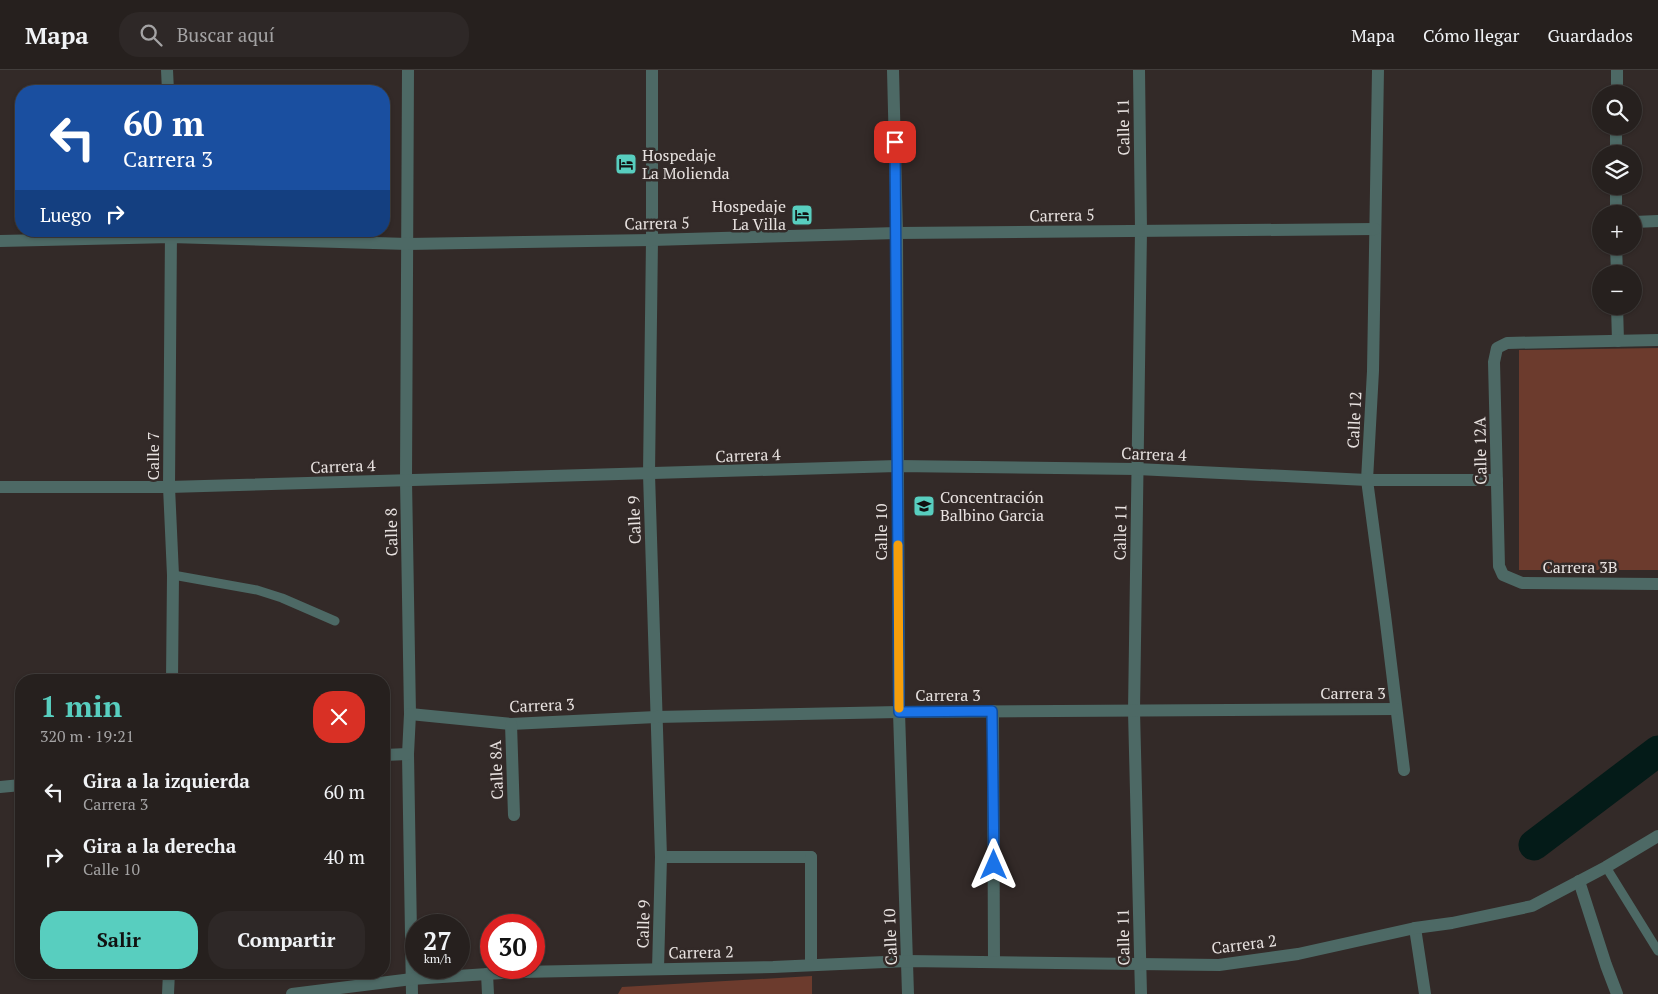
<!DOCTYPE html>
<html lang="es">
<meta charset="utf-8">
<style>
body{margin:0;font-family:"PT Serif",serif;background:#2e2827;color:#f1f3f6;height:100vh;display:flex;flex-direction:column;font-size:19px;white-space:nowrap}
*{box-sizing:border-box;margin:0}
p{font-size:16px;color:#a4a3a4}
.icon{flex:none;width:28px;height:28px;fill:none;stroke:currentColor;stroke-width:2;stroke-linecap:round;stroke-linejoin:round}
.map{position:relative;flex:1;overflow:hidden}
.side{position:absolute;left:15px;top:604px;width:375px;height:305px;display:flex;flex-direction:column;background:#26201e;border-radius:20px;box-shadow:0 1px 4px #0004,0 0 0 1px #423e3c}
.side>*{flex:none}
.guide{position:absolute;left:15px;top:15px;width:375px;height:152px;border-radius:20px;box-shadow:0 1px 4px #0004,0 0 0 1px #423e3c;background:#1a4fa0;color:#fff;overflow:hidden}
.controls{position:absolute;left:1592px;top:15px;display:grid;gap:10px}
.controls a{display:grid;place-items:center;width:50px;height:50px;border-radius:50%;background:#26201e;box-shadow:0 1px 4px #0004,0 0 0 1px #423e3c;font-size:25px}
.speed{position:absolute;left:405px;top:844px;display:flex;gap:10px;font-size:25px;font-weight:700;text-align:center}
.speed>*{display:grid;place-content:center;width:65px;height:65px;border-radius:50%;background:#26201e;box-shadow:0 1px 4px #0004,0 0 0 1px #423e3c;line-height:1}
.speed small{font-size:12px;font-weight:400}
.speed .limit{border:8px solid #d22;background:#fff;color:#111}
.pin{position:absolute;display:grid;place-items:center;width:42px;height:42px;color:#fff;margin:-21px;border-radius:10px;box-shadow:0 2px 8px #0006}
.me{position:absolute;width:55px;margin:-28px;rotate:0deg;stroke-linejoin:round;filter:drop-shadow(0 0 4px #0008)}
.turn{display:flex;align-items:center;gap:18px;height:105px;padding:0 25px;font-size:22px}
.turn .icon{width:65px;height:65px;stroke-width:2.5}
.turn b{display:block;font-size:35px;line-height:42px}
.then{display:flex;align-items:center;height:48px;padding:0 25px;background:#0003;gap:10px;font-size:19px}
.round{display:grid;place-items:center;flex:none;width:52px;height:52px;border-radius:20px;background:#2e2827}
.head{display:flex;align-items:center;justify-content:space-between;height:85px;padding:0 25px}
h1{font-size:30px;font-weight:700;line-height:38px;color:#58cebf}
.action{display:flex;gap:10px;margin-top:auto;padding:10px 25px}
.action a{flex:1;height:58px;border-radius:20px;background:#58cebf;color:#111;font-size:20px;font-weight:700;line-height:58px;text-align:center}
.action a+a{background:#2e2827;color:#f1f3f6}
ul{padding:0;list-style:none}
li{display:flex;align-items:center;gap:15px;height:65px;padding:0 25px}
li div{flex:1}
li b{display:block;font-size:19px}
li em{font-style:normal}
header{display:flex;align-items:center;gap:30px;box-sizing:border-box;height:70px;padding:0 25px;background:#26201e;border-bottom:1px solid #423e3c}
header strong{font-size:24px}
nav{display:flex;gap:28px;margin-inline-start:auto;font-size:18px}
.search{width:350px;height:45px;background:#2e2827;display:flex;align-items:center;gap:12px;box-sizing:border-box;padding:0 18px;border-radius:20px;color:#a4a3a4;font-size:19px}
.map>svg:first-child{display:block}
.green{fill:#6c3b2d}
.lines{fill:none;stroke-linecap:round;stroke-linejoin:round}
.river{stroke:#041b18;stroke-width:31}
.service{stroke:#4d6965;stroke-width:9}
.pedestrian{stroke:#4d6965;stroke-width:12}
.minor{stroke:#4d6965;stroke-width:12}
.route-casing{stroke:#114b97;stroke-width:12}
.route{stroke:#1a73e8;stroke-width:9}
.slow{stroke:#f59e0b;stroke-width:9}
.labels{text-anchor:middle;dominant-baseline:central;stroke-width:5;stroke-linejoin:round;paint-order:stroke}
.street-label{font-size:16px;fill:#e8e2e0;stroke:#332a28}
.poi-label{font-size:16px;fill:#e8e2e0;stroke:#332a28;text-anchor:start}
</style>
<header>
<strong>Mapa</strong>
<div class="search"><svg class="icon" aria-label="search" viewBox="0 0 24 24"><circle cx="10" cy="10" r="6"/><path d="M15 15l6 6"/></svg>Buscar aquí</div>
<nav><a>Mapa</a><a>Cómo llegar</a><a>Guardados</a></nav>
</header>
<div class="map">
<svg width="1658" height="924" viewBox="0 0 1658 924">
<rect width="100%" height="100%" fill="#332a28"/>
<!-- green -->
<g class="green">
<polygon points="1658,278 1658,500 1519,500 1519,280"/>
<polygon points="812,906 812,924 618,924 622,917"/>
</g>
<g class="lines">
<!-- river -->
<polyline class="river" points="1534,775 1658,681"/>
<!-- service -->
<g class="service">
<polyline points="173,505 257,520 282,528 335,551"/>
<polyline points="1606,797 1658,881"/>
</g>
<!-- pedestrian -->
<polyline class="pedestrian" points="661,787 811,787"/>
<!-- minor -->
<g class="minor">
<polyline points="167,0 168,21"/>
<polyline points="408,0 406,410 410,644 408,684 412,924"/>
<polyline points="652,0 652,170 649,404 661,787 658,899"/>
<polyline points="893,0 897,163 899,642 908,924"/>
<polyline points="1139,0 1141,160 1134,641 1141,924"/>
<polyline points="1378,0 1373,301 1367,410 1385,545 1404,700"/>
<polyline points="1617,24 1617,0"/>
<polyline points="1616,84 1616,56"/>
<polyline points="1616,144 1616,116"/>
<polyline points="1634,152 1658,151"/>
<polyline points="171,161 169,417 173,505 172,610"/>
<polyline points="0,171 171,167 408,174 652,170 897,163 1375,159"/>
<polyline points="1616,176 1617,204"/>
<polyline points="1617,236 1618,271"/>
<polyline points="1658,270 1507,273 1497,278 1494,292 1499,496 1503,505 1522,513 1658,514"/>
<polyline points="0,417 169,417 897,396 1137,399 1367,410 1497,410"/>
<polyline points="993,641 994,891"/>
<polyline points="410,644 511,654 656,647 899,642 1396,639"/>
<polyline points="511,654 514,745"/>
<polyline points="384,685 408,684"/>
<polyline points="0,717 21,715"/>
<polyline points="811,787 811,894"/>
<polyline points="1579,811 1606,895 1617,924"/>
<polyline points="1415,858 1425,924"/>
<polyline points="487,904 488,924"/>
<polyline points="168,924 169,902"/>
<polyline points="292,924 412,909 519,902 773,897 907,891 1219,895 1298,884 1415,858 1452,853 1532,836 1606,797 1658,766"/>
</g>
</g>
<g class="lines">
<!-- route casing -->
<g class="route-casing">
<polyline id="route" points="895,72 899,642 992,641 994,795"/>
</g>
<!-- route -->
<use href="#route" class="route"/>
<!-- slow -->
<polyline class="slow" points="898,475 899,638"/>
</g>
<!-- icons -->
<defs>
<g id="hotel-square" transform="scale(1.125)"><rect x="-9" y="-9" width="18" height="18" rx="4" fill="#58cebf" stroke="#332a28"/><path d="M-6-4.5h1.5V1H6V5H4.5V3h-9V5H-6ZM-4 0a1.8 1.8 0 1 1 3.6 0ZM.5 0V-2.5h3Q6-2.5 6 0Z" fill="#111"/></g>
<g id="school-square" transform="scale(1.125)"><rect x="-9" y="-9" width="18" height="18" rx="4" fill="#58cebf" stroke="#332a28"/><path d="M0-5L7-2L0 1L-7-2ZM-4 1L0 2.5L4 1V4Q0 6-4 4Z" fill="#111"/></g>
</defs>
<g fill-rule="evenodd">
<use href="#hotel-square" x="626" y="94"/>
<use href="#hotel-square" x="802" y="145"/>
<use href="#school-square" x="924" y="436"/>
</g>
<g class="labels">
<!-- street labels -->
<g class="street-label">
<text transform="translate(1123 57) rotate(-91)">Calle 11</text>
<text transform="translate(1062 145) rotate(-1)">Carrera 5</text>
<text transform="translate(657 153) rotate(-1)">Carrera 5</text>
<text transform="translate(1354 350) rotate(-87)">Calle 12</text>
<text transform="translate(1480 381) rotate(-91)">Calle 12A</text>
<text transform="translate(1154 384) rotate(2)">Carrera 4</text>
<text transform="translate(748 385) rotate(-2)">Carrera 4</text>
<text transform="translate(153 386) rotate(-90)">Calle 7</text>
<text transform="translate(343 396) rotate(-2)">Carrera 4</text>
<text transform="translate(634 450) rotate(-92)">Calle 9</text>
<text transform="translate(391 462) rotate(-91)">Calle 8</text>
<text transform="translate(881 462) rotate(-90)">Calle 10</text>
<text transform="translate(1120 462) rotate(-89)">Calle 11</text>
<text x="1580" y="497">Carrera 3B</text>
<text x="1353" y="623">Carrera 3</text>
<text x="948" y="625">Carrera 3</text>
<text transform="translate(542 635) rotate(-2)">Carrera 3</text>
<text transform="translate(496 700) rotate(-92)">Calle 8A</text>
<text transform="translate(643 854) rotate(-88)">Calle 9</text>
<text transform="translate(890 867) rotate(-92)">Calle 10</text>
<text transform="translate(1123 867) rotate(-91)">Calle 11</text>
<text transform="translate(1244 874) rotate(-7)">Carrera 2</text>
<text transform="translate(701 882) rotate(-1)">Carrera 2</text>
</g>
<!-- poi labels -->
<g class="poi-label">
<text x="642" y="85">Hospedaje<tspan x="642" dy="18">La Molienda</tspan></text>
<text x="786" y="136" text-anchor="end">Hospedaje<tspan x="786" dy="18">La Villa</tspan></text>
<text x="940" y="427">Concentración<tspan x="940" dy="18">Balbino Garcia</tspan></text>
</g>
</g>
</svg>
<div class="controls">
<a><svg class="icon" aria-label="search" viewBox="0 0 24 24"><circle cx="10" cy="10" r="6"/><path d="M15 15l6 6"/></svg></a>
<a><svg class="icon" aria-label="layers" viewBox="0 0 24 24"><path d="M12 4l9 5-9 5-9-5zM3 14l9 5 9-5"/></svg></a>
<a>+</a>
<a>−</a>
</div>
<div class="speed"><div>27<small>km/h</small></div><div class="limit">30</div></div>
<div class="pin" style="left:895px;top:72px;background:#d93025"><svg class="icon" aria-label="arrive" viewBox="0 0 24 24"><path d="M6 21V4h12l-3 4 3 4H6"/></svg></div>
<svg class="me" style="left:994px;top:795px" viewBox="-20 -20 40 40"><path d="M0-17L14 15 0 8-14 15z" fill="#1a73e8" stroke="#fff" stroke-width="4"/></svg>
<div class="guide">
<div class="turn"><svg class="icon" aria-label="left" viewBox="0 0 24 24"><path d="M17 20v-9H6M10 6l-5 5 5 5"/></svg><div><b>60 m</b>Carrera 3</div></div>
<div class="then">Luego<svg class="icon" aria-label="right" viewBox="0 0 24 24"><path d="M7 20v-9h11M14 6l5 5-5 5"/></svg></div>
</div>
<section class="side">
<div class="head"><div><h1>1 min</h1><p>320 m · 19:21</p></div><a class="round" style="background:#d93025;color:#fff"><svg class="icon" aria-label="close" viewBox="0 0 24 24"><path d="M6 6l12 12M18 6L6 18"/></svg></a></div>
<ul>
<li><svg class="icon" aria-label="left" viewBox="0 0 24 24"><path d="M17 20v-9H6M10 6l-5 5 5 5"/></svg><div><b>Gira a la izquierda</b><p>Carrera 3</p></div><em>60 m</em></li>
<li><svg class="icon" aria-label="right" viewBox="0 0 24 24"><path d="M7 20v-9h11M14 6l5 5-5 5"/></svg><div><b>Gira a la derecha</b><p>Calle 10</p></div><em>40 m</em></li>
</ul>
<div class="action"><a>Salir</a><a>Compartir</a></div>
</section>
</div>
